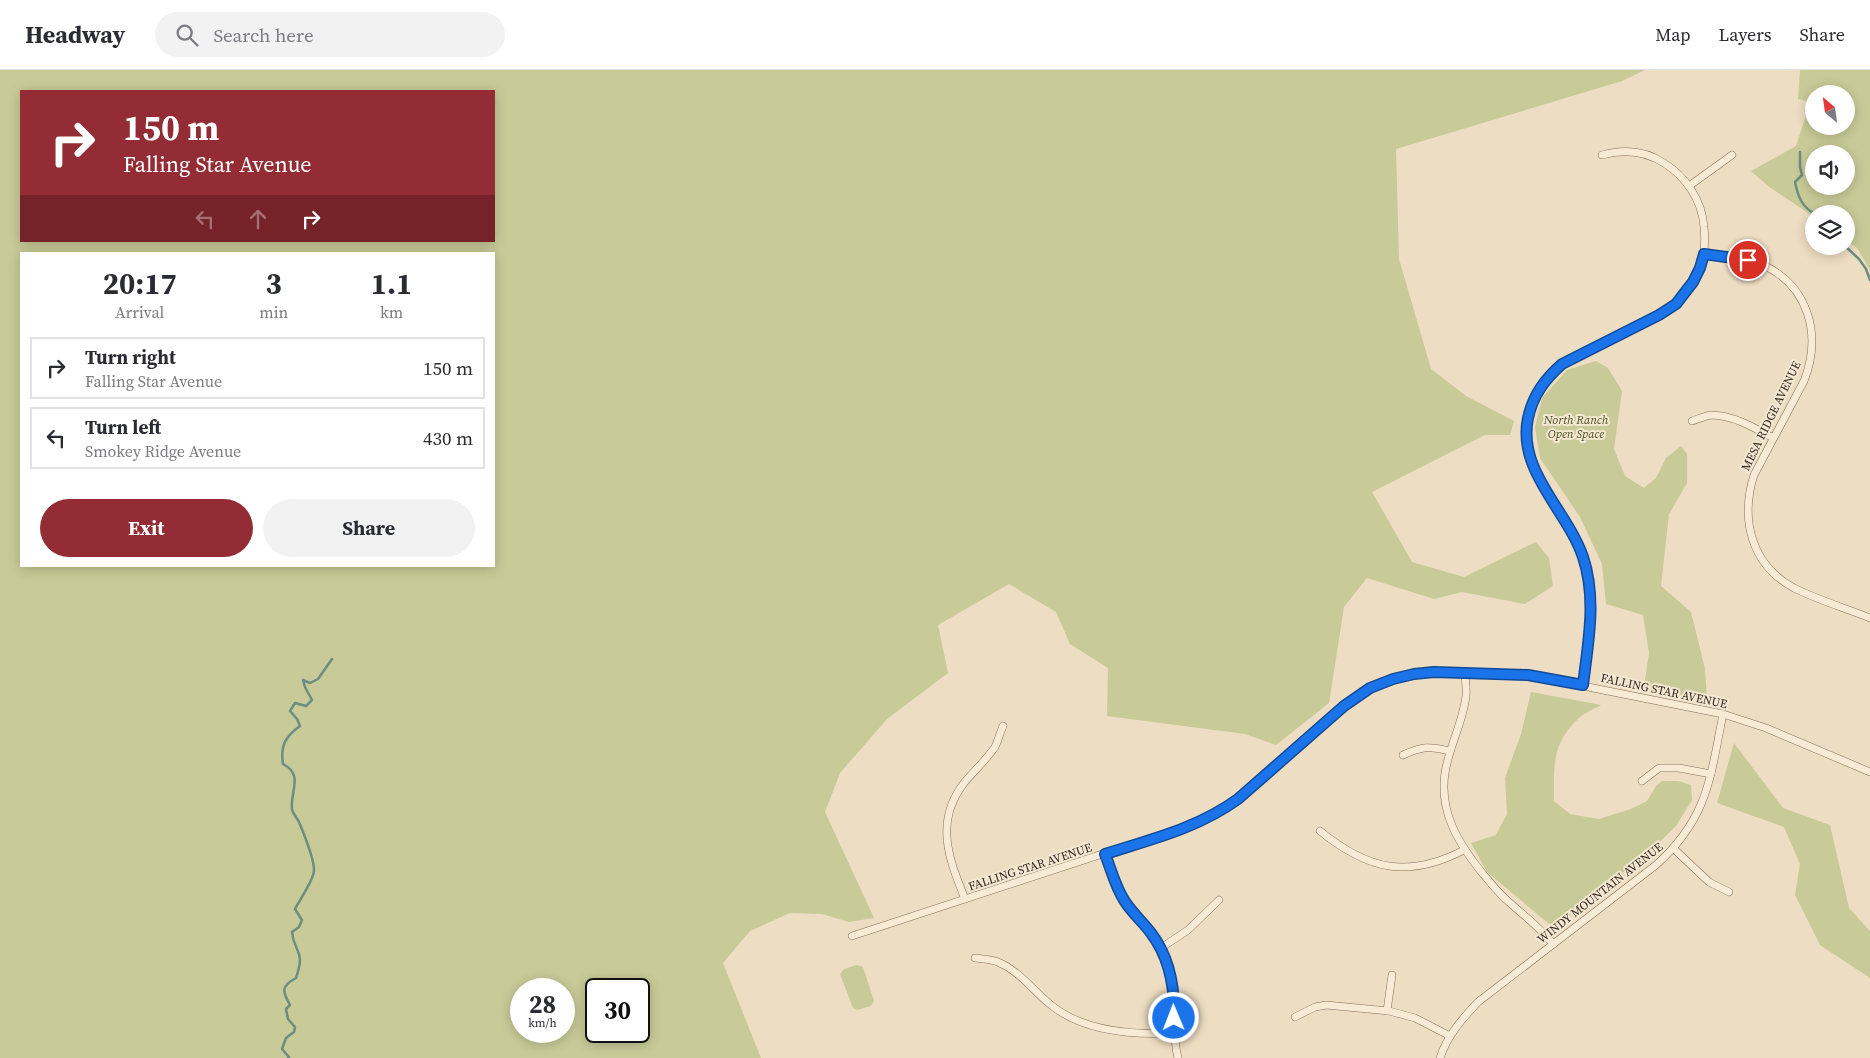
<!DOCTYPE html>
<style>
body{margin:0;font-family:"Source Serif 4",serif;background:#f2f2f3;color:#2b2b33;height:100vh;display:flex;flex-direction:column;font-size:19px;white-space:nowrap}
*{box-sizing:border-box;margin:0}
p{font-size:16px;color:#7c7c81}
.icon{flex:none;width:28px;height:28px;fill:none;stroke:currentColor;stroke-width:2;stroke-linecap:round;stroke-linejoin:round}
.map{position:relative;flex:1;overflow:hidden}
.side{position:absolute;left:20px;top:182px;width:475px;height:315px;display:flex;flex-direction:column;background:#fff;border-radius:0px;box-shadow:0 2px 12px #0003}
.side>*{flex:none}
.hud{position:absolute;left:20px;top:20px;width:475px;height:152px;border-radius:0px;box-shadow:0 2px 12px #0003;background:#932c34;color:#fff;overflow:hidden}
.needle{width:32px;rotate:331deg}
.tools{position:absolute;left:1805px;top:15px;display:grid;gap:10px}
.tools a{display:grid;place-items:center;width:50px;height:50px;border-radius:50%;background:#fff;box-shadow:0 2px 12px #0003;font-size:25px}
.speed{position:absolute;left:510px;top:908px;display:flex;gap:10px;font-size:25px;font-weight:700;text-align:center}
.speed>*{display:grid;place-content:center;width:65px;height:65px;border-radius:50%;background:#fff;box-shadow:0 2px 12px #0003;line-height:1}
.speed small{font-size:12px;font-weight:400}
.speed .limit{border:2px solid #111;border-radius:8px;background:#fff;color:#111}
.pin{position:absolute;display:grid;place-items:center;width:42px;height:42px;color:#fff;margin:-21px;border:2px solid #fff;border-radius:50%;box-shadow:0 1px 5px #0007}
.me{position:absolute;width:55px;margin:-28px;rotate:359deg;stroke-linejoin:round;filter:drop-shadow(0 0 4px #0008)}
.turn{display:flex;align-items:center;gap:18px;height:105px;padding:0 20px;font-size:22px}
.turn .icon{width:65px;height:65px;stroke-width:2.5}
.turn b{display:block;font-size:35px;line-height:42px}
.lanes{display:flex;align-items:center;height:48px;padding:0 20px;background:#0003;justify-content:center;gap:25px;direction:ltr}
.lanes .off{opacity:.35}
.eta{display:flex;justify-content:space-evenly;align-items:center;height:85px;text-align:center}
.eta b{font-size:30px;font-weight:700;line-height:35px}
.cta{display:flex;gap:10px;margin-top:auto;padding:10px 20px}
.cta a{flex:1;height:58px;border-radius:30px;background:#932c34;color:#fff;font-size:20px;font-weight:700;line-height:58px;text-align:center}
.cta a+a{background:#f2f2f3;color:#2b2b33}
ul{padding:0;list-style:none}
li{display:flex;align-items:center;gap:15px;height:62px;margin:0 10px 8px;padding:0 10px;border:2px solid #e1e1e2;border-radius:0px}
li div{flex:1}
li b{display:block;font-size:19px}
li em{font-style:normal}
header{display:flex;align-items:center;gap:30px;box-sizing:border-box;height:70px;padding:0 25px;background:#fff;border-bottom:1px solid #e1e1e2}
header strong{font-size:24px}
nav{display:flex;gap:28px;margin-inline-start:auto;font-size:18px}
.search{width:350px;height:45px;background:#f2f2f3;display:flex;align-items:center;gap:12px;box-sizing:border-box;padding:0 18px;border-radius:28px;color:#7c7c81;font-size:19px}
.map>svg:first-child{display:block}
.green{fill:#c8ca97;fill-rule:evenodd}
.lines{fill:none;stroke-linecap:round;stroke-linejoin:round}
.stream{stroke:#6c8d82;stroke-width:2.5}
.minor-casing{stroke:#866e5a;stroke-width:8}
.minor{stroke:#f8ebd5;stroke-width:7}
.route-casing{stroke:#114b97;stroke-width:12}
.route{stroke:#1a73e8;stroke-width:9}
.labels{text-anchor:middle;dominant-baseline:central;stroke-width:4;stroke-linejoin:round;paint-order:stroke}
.street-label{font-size:12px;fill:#36281e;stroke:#f4e8d2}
.park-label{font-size:12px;font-style:italic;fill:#4a5225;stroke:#f4e8d2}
</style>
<header>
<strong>Headway</strong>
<div class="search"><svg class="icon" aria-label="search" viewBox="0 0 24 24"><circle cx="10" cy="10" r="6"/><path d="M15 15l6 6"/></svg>Search here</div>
<nav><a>Map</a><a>Layers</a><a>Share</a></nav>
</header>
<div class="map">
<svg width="1870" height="988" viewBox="0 0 1870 988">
<rect width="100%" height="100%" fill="#edddc2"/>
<!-- green -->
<g class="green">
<path d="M0,0H1645L1622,11L1396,79L1399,189L1431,299L1466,326L1514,351L1510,365H1485L1372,422L1412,492L1464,507L1536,472L1549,488L1553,516L1525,534L1462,522L1434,529L1367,508L1344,537L1329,633L1276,675L1245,664L1107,646L1108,598L1070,574L1056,542L1009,514L938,555L948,603L887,649L840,703L825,742L874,848L849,852L822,844L790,843L750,861L723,893L761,988H0ZM494,21V171H21V21ZM21,184H494V496H21ZM521,919H564V961H521ZM596,919H639V961H596Z"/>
<path d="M1800,0H1870V200L1857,178L1846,170V144H1814V147L1768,116L1751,101L1796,76L1810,33L1800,29L1798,30ZM1814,24H1846V56H1814ZM1814,84H1846V116H1814Z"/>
<polygon points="1596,291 1608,298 1622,321 1614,379 1625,406 1644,418 1656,408 1666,388 1681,376 1687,384 1687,413 1669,444 1661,516 1691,542 1705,599 1707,630 1644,617 1649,583 1643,545 1606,534 1602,494 1580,447 1540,388 1535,357 1542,328 1567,300"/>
<path d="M1531,622L1601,635C1594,639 1584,643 1578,649C1551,674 1554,698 1554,731L1570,744L1599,749L1631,739L1647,731L1656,716L1662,711H1678L1691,715L1692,730L1676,756L1651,780L1556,857L1548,853L1487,802L1471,773L1496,765L1507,744L1505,708L1521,664Z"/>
<polygon points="1734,673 1783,738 1830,755 1849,838 1870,861 1870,908 1820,875 1795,825 1800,794 1784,757 1717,733"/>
<polygon points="857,895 863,897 874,931 871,936 857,940 853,938 840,904 844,899"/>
</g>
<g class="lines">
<!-- stream -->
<g class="stream">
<path d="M1800,82V97L1802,105L1795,112C1798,127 1802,137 1815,144"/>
<polyline points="1845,176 1859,189 1866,199 1870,210"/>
<path d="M288,988L289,987L282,979L286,968L294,962L295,957L288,949L286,939L290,935C282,921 281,916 296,908C306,879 294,884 292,862L299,857L302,850L295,839C300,829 314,810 314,800C314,789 304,764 299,752C297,748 293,744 292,739C290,721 304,705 283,694C280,675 286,666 300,656L297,649L290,641L295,633L306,636L312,630L305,617L303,610L310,613L318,609L332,589"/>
</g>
<!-- minor casing -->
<g class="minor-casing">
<g id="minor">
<polyline points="1689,116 1732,85"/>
<path d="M1704,184C1723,186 1744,186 1761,194C1809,215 1822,265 1804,311L1754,405C1740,449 1751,495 1794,518C1818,530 1845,538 1870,548"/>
<path d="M1692,351C1698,349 1705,346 1711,345C1733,345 1755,358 1773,368"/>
<path d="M1465,603C1465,610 1467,619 1466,626C1463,653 1449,676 1445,703C1439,743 1459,774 1483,804C1491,813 1499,824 1509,832C1524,846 1540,857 1553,874"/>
<path d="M1583,615C1588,573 1596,530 1583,488C1569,441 1519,405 1527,352C1543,248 1717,278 1704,157C1702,130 1686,107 1664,93C1644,80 1624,79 1602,85"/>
<path d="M1403,685C1423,676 1429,676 1450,681"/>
<polyline points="1642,711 1659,698 1679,698 1711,704"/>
<path d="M1320,761C1368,800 1408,809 1464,780"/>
<polyline points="1674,779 1709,812 1729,822"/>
<path d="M1105,784C1111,799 1115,816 1124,830C1139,853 1160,870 1168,897C1178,927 1170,958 1178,988"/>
<path d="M965,829C949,789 934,752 964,713C974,701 986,690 995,677C998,671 1000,663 1003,656"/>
<polyline points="852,866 1206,750 1238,729 1344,636 1370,618 1393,609 1414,604 1434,602 1528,605 1723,644 1766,658 1870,702"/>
<polyline points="1161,878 1188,860 1219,830"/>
<path d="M975,888C982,889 991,889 998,892C1020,901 1033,921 1051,935C1084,962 1133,965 1173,963"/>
<polyline points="1387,941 1392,905"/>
<polyline points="1295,947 1315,937 1326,935 1389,941 1415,948 1450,966"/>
<path d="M1440,988C1447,966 1462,949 1478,932L1656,795C1708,748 1710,709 1723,644"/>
</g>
</g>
<!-- minor -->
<use href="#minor" class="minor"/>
</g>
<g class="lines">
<!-- route casing -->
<g class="route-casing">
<path id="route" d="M1174,948C1175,917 1170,888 1151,863C1143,852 1132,843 1124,830C1115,816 1111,799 1105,784C1152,769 1198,758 1238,729L1344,636L1370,618L1393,609L1414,604L1434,602L1465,603L1528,605L1583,615C1588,573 1597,529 1583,487C1567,440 1517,401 1528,348C1533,325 1545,309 1562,294L1659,245L1676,234L1693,212L1700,198L1704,184L1748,190"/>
</g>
<!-- route -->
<use href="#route" class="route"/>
</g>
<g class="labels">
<!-- street labels -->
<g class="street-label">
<text transform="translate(1771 346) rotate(-64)">MESA RIDGE AVENUE</text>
<text transform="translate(1664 621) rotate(12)">FALLING STAR AVENUE</text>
<text transform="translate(1030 797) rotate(-18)">FALLING STAR AVENUE</text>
<text transform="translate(1600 823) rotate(-38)">WINDY MOUNTAIN AVENUE</text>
</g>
<!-- park labels -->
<g class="park-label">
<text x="1576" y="350">North Ranch<tspan x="1576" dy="14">Open Space</tspan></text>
</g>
</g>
</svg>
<div class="tools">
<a><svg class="needle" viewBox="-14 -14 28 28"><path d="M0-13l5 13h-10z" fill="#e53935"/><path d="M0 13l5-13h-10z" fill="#7c7c81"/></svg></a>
<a><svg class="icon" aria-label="sound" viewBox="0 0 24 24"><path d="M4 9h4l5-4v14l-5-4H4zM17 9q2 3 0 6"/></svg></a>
<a><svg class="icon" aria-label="layers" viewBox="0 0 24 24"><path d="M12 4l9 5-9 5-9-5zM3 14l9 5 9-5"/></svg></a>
</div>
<div class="speed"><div>28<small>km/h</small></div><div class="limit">30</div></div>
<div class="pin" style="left:1748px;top:190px;background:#d93025"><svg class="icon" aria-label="arrive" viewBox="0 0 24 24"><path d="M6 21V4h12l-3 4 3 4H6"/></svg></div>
<svg class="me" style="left:1174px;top:948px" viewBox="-20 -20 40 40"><circle r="17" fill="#1a73e8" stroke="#fff" stroke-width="3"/><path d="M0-11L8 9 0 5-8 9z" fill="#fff"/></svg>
<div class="hud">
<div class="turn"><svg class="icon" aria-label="right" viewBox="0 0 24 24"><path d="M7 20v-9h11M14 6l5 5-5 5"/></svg><div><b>150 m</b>Falling Star Avenue</div></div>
<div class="lanes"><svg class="icon off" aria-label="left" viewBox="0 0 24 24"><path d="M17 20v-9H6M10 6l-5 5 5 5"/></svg><svg class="icon off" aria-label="ahead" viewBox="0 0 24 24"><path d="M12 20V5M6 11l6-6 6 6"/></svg><svg class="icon" aria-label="right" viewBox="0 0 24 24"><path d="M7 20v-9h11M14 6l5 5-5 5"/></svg></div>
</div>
<section class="side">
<div class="eta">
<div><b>20:17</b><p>Arrival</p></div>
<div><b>3</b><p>min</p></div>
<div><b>1.1</b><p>km</p></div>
</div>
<ul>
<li><svg class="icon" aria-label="right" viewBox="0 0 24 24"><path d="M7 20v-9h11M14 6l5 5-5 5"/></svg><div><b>Turn right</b><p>Falling Star Avenue</p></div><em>150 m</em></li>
<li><svg class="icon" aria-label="left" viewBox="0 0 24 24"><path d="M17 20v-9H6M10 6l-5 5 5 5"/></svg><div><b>Turn left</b><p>Smokey Ridge Avenue</p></div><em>430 m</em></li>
</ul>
<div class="cta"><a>Exit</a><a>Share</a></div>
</section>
</div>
